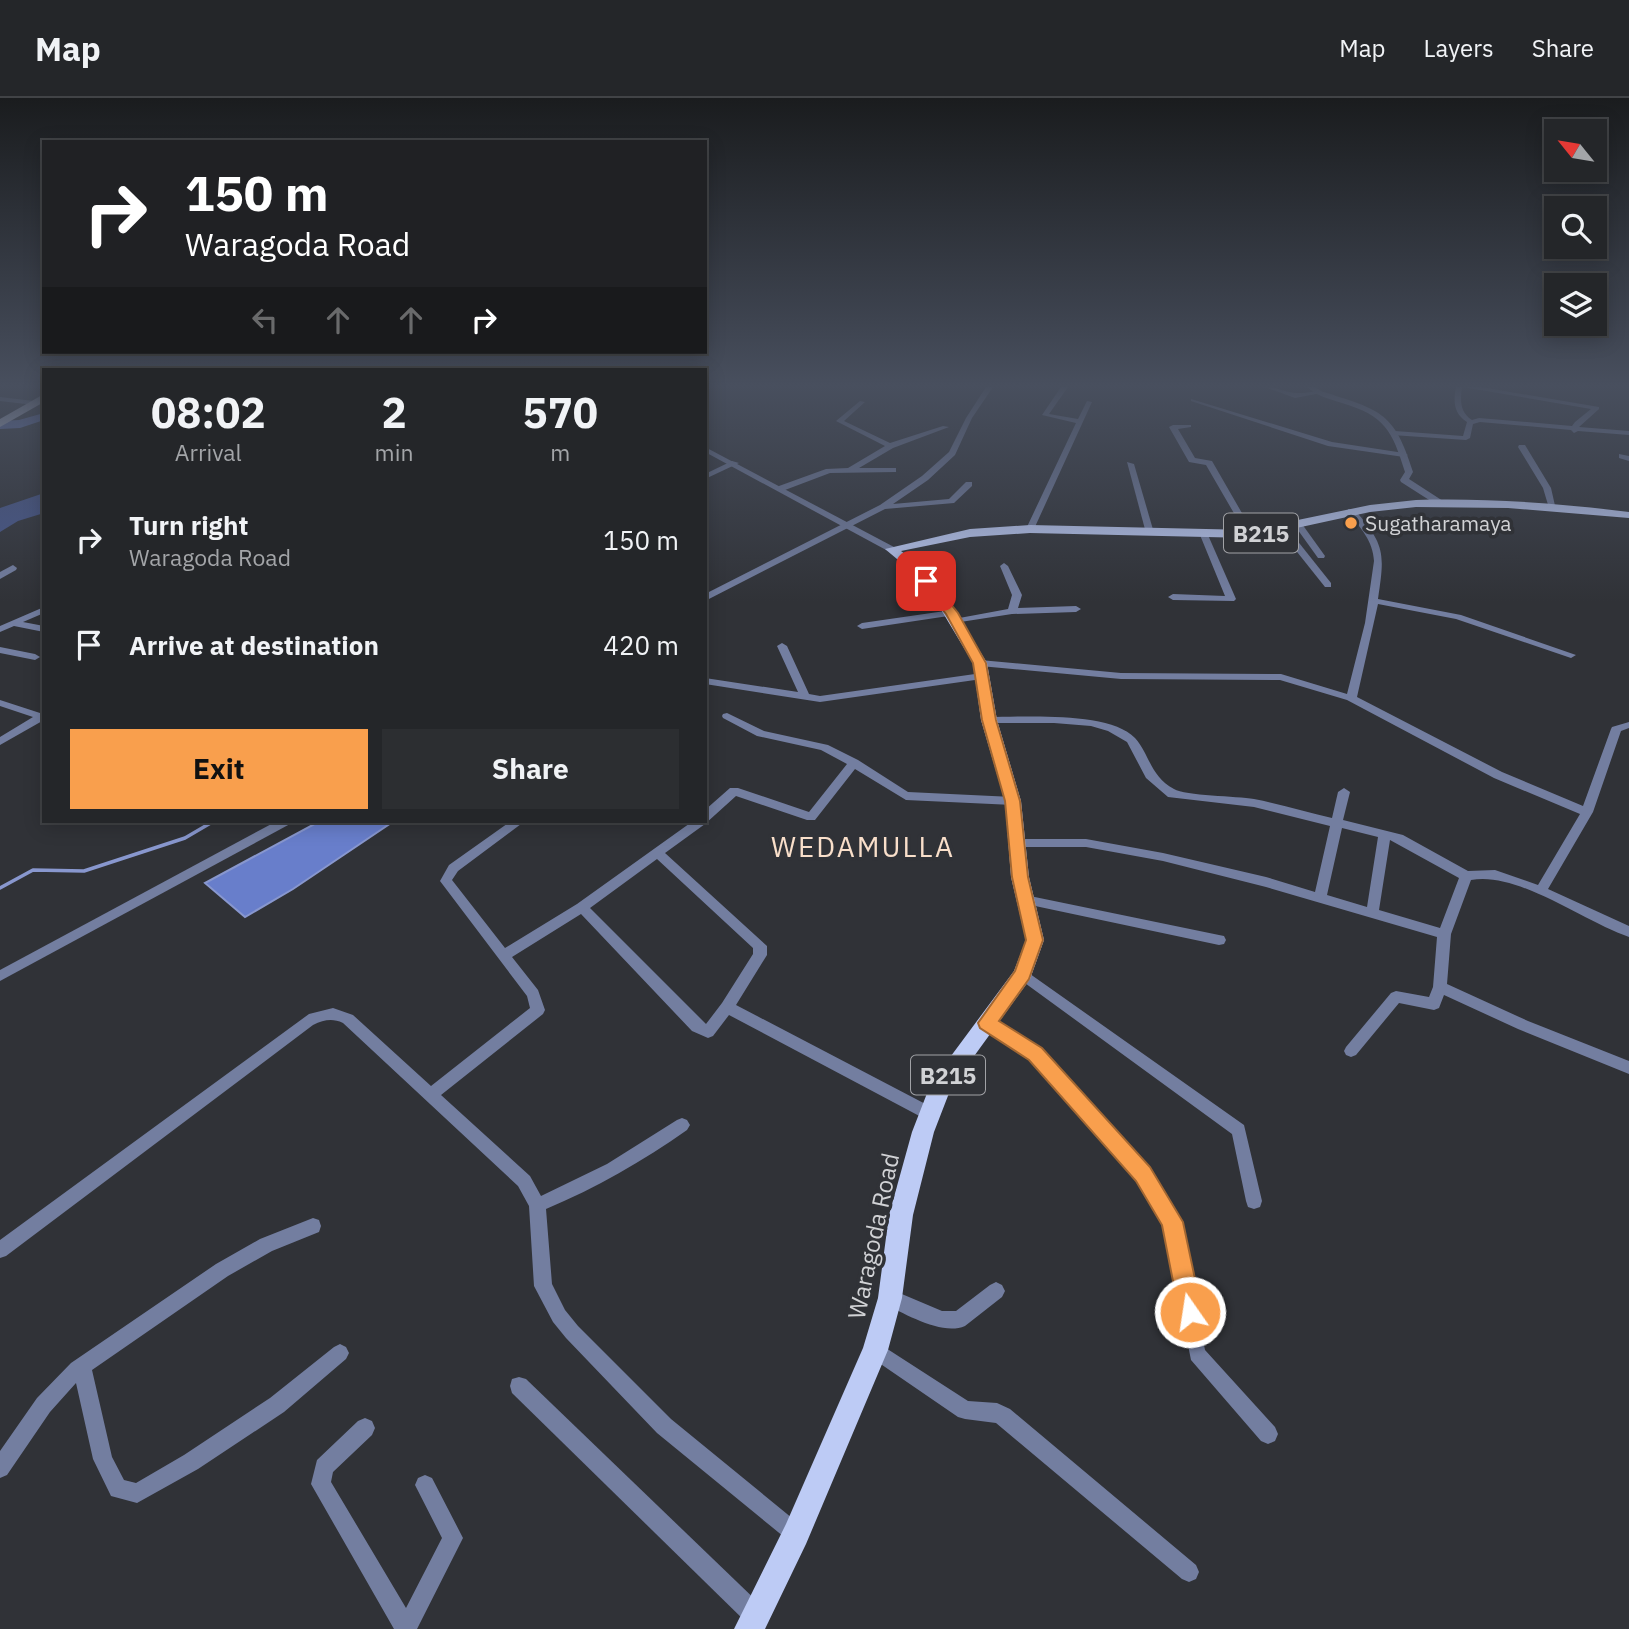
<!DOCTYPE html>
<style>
body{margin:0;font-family:"IBM Plex Sans",sans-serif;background:#2c2e31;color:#f1f3f6;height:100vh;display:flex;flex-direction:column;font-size:26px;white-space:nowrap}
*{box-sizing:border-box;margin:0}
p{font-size:23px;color:#a3a5a8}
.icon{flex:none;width:38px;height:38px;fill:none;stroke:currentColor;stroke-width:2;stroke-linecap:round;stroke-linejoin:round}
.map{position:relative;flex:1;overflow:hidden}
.side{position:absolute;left:42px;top:270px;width:665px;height:455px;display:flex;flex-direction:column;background:#242629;border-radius:0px;box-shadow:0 4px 18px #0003,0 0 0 2px #414346}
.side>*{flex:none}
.hud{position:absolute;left:42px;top:42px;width:665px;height:214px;border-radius:0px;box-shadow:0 4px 18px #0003,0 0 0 2px #414346;background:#202124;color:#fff;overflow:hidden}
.needle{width:46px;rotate:300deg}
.fabs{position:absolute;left:1544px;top:21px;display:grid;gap:14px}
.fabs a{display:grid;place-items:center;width:63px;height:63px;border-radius:0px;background:#242629;box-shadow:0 4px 18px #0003,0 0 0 2px #414346;font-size:35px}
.pin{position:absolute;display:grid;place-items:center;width:60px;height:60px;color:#fff;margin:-30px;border-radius:14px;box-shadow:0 4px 10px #0006}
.me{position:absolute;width:77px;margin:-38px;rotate:347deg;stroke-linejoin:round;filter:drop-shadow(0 0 5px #0008)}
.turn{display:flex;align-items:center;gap:24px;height:147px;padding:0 28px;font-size:32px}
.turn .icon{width:91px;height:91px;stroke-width:2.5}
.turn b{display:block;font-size:49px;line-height:60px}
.lanes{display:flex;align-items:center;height:66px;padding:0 28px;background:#0003;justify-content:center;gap:35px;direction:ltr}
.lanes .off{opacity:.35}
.eta{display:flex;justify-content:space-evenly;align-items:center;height:119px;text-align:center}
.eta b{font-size:42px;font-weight:700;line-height:49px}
.cta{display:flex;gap:14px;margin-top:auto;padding:14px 28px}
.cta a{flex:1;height:80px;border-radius:0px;background:#f99f4d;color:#111;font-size:28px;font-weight:700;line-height:80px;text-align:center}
.cta a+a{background:#2c2e31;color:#f1f3f6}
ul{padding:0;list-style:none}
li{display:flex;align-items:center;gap:21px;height:105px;padding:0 28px}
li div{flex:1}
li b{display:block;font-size:26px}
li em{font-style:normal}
header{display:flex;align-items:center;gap:42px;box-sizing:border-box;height:98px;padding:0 35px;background:#242629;border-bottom:2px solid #414346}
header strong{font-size:33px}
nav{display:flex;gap:38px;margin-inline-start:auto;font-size:24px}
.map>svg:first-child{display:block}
.green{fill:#47578d}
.water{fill:#687ecb;stroke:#8897ce;stroke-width:2}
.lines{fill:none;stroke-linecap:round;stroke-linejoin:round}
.stream{stroke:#8897ce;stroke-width:3.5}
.river{fill:#687ecb;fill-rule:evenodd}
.minor{fill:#737ea0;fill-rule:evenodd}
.tertiary{fill:#737ea0;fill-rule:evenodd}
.primary{fill:#bdcbf5;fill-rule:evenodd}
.trunk{fill:#d1dbf8;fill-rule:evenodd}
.route{fill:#f99f4d;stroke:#a26732;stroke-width:2}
.poi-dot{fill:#f99f4d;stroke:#303237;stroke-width:2.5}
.labels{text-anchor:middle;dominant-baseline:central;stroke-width:7;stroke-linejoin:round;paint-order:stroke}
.far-poi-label{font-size:21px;fill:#d1d2d5;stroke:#303237;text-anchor:start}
.shield{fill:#303237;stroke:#a1a2a6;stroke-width:2}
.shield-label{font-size:23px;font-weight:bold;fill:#d1d2d5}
.street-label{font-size:24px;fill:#d1d2d5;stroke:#303237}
.quarter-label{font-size:28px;letter-spacing:2px;fill:#f9dfca;stroke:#303237}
</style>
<header>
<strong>Map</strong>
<nav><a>Map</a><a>Layers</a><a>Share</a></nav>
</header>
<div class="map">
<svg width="1629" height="1531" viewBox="0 0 1629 1531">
<rect width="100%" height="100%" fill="#303237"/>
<!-- green -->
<polygon class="green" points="44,395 44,415 18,423 0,434 0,410"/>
<!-- water -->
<polygon class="water" points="320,723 394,723 293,791 245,819 205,785"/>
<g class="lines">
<!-- stream -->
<polyline class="stream" points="0,790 33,772 84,773 185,740 214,723"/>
<!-- river -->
<polygon class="river" points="44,315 44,322 20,330 0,331 0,323 19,322"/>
<!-- minor -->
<g class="minor">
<polygon points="986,289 993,289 972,320 955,357 928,382 893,406 949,401 966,384 972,384 972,388 954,405 885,411 705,503 705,496 880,407 922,378 949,354 966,320"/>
<polygon points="1061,289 1068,289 1049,316 1078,321 1087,303 1092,304 1034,431 1030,433 1026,431 1076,325 1042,317"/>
<path d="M1265,289C1277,289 1288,296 1299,295C1307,295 1314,292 1321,295L1295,300Z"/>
<path d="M1456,289H1462C1460,303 1460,314 1472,322L1479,320L1572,328L1575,324L1591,311L1463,289H1481L1599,309V311L1579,329L1629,333V337L1578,333L1574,335L1571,332L1480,324L1473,326L1470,340L1466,342L1392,337L1391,335L1395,333L1463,338L1467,324C1454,316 1453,304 1456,289Z"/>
<polygon points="0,299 34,303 37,305 34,307 0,303"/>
<polygon points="1191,301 1332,344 1404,355 1408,357 1404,359 1328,348 1191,303"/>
<polygon points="860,303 865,304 844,323 890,345 943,328 949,329 893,350 859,370 896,370 896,374 830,375 785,392 779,392 779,388 826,371 848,370 885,348 836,323"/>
<polygon points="1191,327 1191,329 1178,331 1195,360 1212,363 1254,436 1253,438 1246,436 1206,367 1189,364 1169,329 1173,327"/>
<polygon points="1519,347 1525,347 1551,390 1556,412 1549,410 1543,390 1518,349"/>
<polygon points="1619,356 1629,358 1629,363 1619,360"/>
<polygon points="732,363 739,365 705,381 705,376"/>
<polygon points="1127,364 1134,366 1154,435 1153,437 1146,435"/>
<path d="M1348,411H1354C1385,447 1385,454 1378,501L1461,517L1576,557L1571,560L1568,559L1456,521L1378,506L1357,599L1502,674L1583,708L1611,631L1612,629L1629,624V630L1621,633L1593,714L1548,791L1629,828V839C1584,824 1518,773 1471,782L1451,836L1447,886L1528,923L1629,963V976L1518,931L1444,897L1439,910L1434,912L1399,905L1356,957L1351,959L1346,957L1344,953L1346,949L1391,895L1396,893L1429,899L1433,889L1437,839L1266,789L1163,763L1086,749H1015L1009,745L1015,741H1086L1163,755L1266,779L1315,794L1330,728L1254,709L1168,699L1146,680L1127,644L1108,633L1091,628L1054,625H989L984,622L989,619C1025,619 1110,613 1135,640C1150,657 1150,678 1174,691C1185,698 1237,698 1254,701C1280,706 1306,714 1332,720L1338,694L1344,690L1350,694L1343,722L1403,737L1468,773L1495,772L1538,787L1580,716L1494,680L1347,602L1280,582L1121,581L980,568L975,565L980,562L1121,575L1281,576L1347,596L1365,525L1374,463C1373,443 1361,430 1348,415ZM1342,730L1378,739L1367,809L1327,797ZM1390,742L1459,780L1440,830L1379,812Z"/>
<polygon points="1296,426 1302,426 1325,458 1324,460 1318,460 1295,428"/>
<polygon points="1282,431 1288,431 1331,485 1331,489 1325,489 1282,435"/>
<polygon points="1201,435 1208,437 1236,501 1234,503 1173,502 1168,499 1173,496 1225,498 1200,437"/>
<polygon points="1004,465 1008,468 1022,497 1018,510 1076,508 1081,511 1076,514 1012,516 954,525 954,521 1008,511 1012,497 1000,468"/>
<polygon points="13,467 17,470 16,472 0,481 0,474"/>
<polygon points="44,509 44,515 23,524 44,528 44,534 14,528 0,534 0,528"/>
<polygon points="952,512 957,515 955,517 862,531 857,528 862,525"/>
<polygon points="782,545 787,548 809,596 820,598 982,575 987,578 982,581 820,604 705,586 705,580 798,594 777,548"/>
<polygon points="0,549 35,556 40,559 35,562 0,555"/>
<polygon points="0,602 40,615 44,614 44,622 0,647 0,639 33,619 0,608"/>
<path d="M727,615L764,633L828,647L858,662L908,694L1013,699L1019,703L1013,707L906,702L855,671L815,722H807L736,698L705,726L665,755L767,848V857L736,907L935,1011L938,1016L935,1021L930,1023L925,1021L729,917L713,938L708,940L692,933L581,816L512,859L538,892L545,912L543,916L441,997L530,1078L541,1098L607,1066L677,1022L682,1020L687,1022L690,1027L687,1032C643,1063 596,1090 546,1111L552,1186L565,1212L578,1228L671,1321L803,1429L806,1436L803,1443L796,1446L789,1443L657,1335L566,1240L553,1224L534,1188L529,1108L518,1088L343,925C332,920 324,922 313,927L6,1158L0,1160V1142L309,916L333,910L353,917L431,988L530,910L527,898L440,783L449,767L511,723H525L458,773L452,782L505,850L577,806L693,723H705V712L730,690H738L809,714L847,666L821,652L757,638L723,620L722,618L723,616ZM657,761L753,850V856L722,905L706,926L590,810Z"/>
<polygon points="277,723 292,723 290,726 0,883 0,872"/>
<polygon points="1025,797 1219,837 1224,838 1226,842 1224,846 1219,847 1021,805 1019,802 1021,799"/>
<polygon points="1023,871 1244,1027 1262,1103 1260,1109 1254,1111 1248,1109 1246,1103 1232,1036 1018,880 1016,876 1018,872"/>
<polygon points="987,919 1040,952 1149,1071 1180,1124 1205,1252 1275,1329 1278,1336 1275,1343 1268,1346 1261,1343 1191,1262 1164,1126 1137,1081 1030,960 982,929 980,925 982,921"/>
<polygon points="313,1120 319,1122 321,1128 319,1134 272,1153 228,1178 92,1272 112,1359 124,1382 136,1385 184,1357 270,1300 334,1249 340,1246 346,1249 349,1255 346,1261 284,1314 198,1371 137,1405 111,1398 93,1361 76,1285 50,1314 7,1377 0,1380 0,1353 37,1300 71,1265 216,1166 260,1141"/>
<path d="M996,1184L1002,1187L1005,1193L1002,1199L965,1228C942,1238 906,1216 884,1206L881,1200L884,1194L890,1191L942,1213H956L990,1187Z"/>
<polygon points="875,1243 968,1303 997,1305 1010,1311 1196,1467 1199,1474 1196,1481 1189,1484 1182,1481 996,1325 965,1321 958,1319 869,1258 866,1252 869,1246"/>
<polygon points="519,1279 526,1281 764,1510 767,1518 764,1526 756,1529 748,1526 512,1295 510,1288 512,1281"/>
<polygon points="365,1320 372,1323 375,1330 372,1337 333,1374 331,1384 406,1510 442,1440 415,1387 418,1380 425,1377 432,1380 463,1440 417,1531 394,1531 311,1386 317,1362 358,1323"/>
</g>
<!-- tertiary -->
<g class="tertiary">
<path d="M1307,289H1315L1321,293C1379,312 1394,312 1413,374L1409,381L1443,403V407H1437L1401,384L1400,382L1405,374C1392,332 1385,318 1342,305C1329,301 1317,298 1307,289Z"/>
<polygon points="705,349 894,449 896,451 888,453 705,354"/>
</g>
<!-- primary -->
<path class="primary" d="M1416,402C1487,400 1558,405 1629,414V420L1508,410L1416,409L1370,414L1250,440L1030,435L970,439L901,453L917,465L944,495L987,565L997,622L1021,703L1029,779L1044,842L1030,881L951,990L934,1034L913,1117L902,1200L888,1252L806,1446L765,1531H734L786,1426L863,1250L878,1200L889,1117L912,1034L931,985L1014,873L1026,842L1011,779L1005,703L981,622L973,565L934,500L909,471L885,451L970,431L1030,427L1250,432L1370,407Z"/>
<!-- trunk -->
<polygon class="trunk" points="44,296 44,304 0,329 0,321"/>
</g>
<!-- sky -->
<linearGradient id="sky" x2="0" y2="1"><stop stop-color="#1a1c1e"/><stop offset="0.57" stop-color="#484f5e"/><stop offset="1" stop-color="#484f5e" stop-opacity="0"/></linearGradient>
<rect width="1629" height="504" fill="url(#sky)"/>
<!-- route -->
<polygon class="route" points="922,480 930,480 958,515 986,565 996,622 1020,703 1028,779 1043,842 1029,881 999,923 1042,950 1150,1069 1183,1124 1202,1214 1198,1223 1190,1226 1182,1223 1179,1214 1162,1127 1136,1083 1029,962 980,930 978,925 1015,873 1026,842 1012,779 1005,703 982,622 973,565 946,516 920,483"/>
<!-- markers -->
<circle class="poi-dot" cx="1351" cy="425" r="7"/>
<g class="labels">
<!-- far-poi labels -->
<g class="far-poi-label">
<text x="1365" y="425">Sugatharamaya</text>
</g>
<!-- shield labels -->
<g class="shield">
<rect x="1224" y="415.5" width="74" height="39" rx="5"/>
<rect x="911" y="957.5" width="74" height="39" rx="5"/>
</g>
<g class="shield-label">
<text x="1261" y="435">B215</text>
<text x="948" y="977">B215</text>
</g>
<!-- street labels -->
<g class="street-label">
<text transform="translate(873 1138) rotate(-78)">Waragoda Road</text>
</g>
<!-- quarter labels -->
<g class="quarter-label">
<text x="863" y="748">WEDAMULLA</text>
</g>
</g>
</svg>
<div class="fabs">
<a><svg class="needle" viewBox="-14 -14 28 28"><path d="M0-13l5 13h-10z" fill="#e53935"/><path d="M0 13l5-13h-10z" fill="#a3a5a8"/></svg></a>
<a><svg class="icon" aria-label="search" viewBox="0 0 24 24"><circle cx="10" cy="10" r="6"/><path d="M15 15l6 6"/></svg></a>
<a><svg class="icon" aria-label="layers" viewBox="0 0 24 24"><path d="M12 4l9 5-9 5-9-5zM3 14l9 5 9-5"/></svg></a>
</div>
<div class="pin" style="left:926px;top:483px;background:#d93025"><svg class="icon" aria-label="arrive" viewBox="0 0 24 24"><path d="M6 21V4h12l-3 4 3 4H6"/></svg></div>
<svg class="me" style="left:1190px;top:1214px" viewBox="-20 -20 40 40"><circle r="17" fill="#f99f4d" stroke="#fff" stroke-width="3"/><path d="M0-11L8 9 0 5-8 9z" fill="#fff"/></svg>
<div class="hud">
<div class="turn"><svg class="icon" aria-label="right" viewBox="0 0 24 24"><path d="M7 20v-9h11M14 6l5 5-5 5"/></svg><div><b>150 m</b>Waragoda Road</div></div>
<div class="lanes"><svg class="icon off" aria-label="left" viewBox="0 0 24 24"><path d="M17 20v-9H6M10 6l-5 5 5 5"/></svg><svg class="icon off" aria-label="ahead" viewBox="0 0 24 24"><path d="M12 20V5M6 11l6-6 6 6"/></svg><svg class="icon off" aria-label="ahead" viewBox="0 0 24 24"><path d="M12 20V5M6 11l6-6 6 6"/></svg><svg class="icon" aria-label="right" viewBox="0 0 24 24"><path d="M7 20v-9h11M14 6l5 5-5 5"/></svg></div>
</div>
<section class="side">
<div class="eta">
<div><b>08:02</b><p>Arrival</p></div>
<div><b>2</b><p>min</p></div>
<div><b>570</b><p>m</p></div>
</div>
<ul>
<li><svg class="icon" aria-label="right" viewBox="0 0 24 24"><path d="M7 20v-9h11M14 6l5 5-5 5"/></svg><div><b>Turn right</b><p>Waragoda Road</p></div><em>150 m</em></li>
<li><svg class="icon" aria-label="arrive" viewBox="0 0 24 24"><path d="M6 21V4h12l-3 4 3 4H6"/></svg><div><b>Arrive at destination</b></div><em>420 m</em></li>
</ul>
<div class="cta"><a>Exit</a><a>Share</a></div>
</section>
</div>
